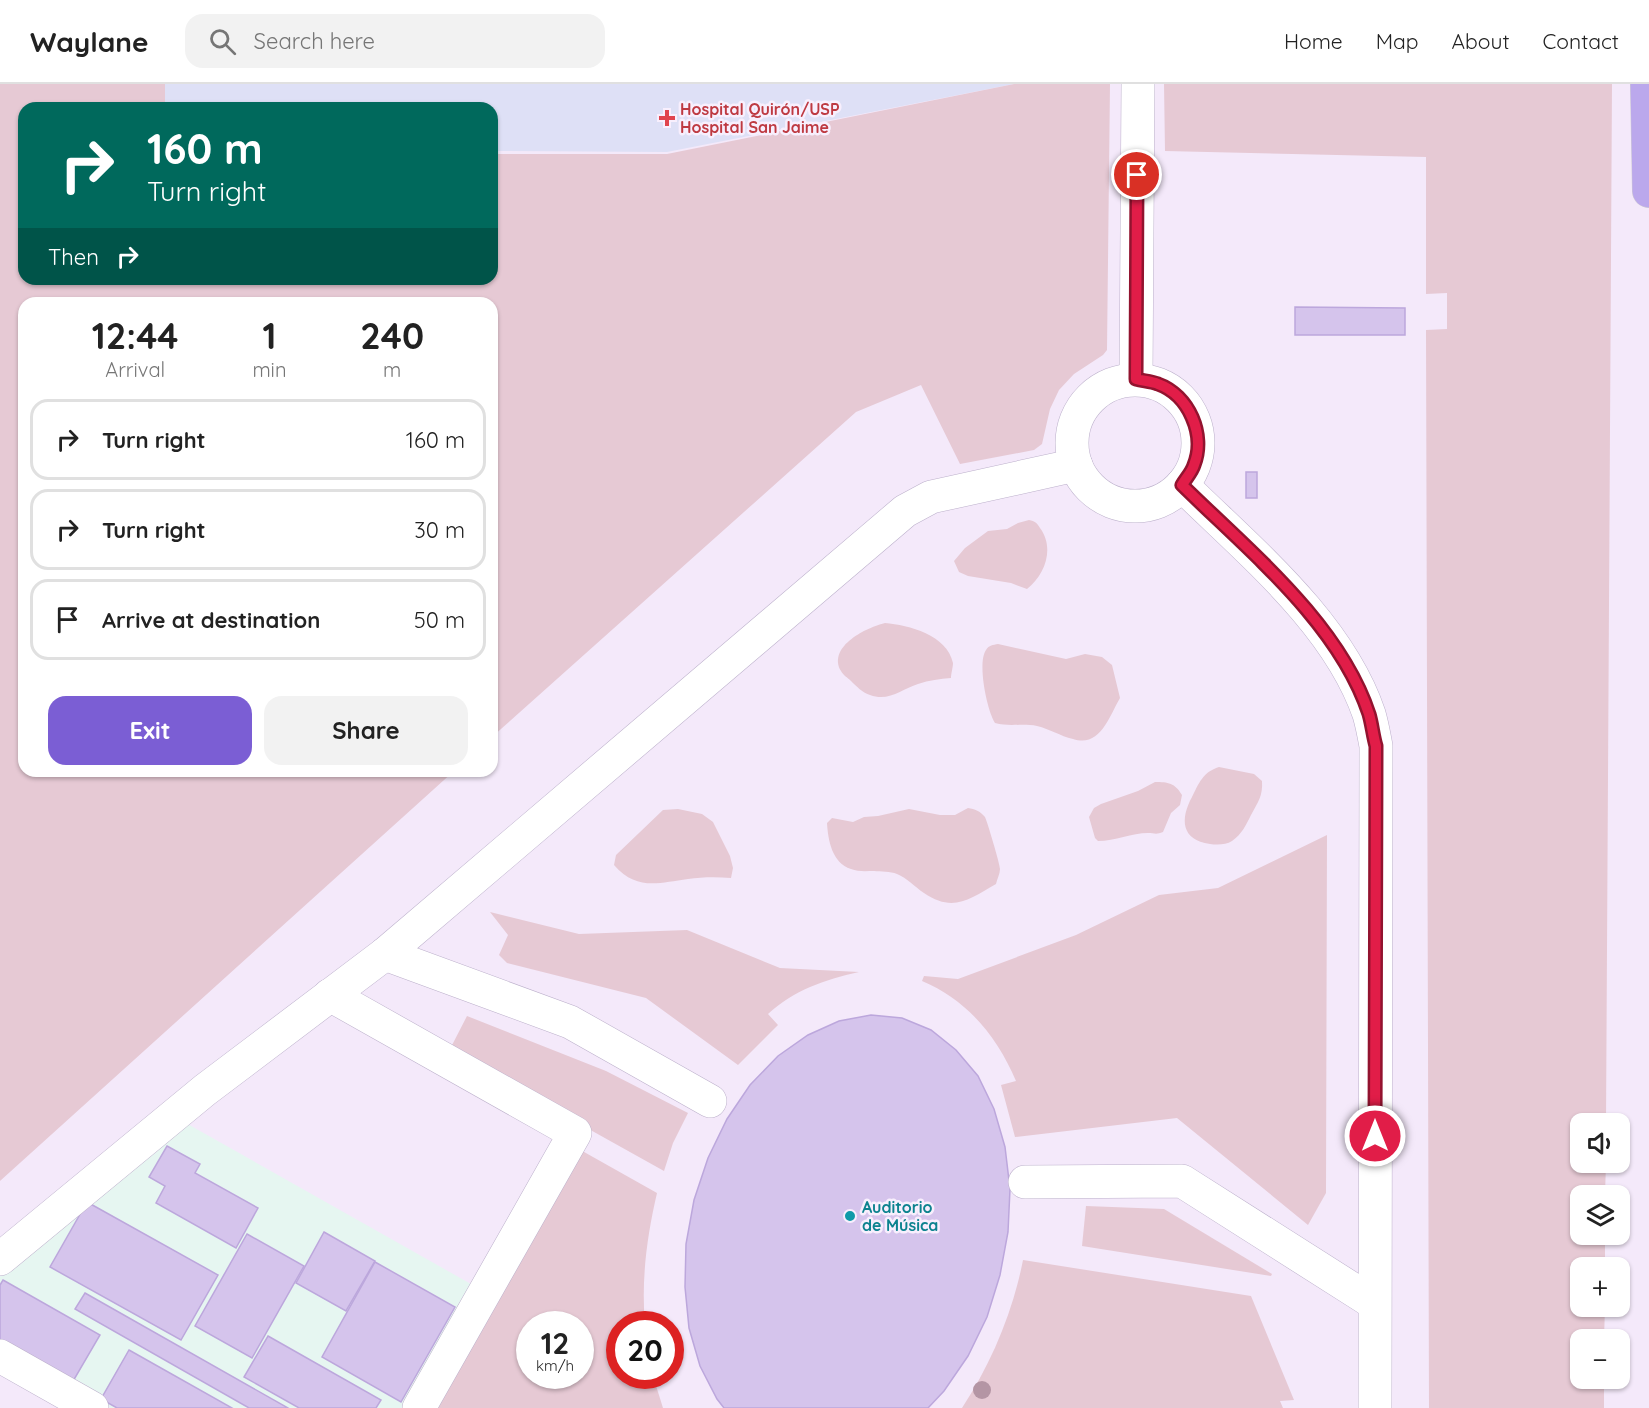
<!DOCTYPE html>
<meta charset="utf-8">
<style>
body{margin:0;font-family:Quicksand,sans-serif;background:#f2f2f2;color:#222;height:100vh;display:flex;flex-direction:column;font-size:22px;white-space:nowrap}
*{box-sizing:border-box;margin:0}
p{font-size:20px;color:#767676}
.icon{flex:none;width:33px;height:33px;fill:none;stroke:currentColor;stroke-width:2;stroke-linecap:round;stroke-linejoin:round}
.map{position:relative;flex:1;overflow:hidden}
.details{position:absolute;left:18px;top:213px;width:480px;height:480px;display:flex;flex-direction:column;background:#fff;border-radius:18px;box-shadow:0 2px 4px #0004}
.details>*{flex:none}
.guide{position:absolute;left:18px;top:18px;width:480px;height:183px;border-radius:18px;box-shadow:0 2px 4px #0004;background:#00695c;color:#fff;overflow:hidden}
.buttons{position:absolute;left:1570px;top:1029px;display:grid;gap:12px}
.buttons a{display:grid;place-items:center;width:60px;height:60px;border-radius:12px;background:#fff;box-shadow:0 2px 4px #0004;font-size:30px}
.speed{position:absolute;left:516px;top:1227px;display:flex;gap:12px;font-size:30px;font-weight:700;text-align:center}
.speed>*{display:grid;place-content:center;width:78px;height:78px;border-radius:50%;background:#fff;box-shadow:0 2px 4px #0004;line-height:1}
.speed small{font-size:15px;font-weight:400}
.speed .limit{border:9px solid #d22;background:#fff;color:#111}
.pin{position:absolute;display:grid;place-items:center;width:51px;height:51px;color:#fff;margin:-26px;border:3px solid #fff;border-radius:50%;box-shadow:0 2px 6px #0007}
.me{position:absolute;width:66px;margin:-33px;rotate:0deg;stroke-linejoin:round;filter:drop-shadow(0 0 4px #0008)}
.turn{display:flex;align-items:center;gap:21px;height:126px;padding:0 30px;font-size:27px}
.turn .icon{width:78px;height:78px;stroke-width:2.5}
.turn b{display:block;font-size:42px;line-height:51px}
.then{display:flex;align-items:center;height:57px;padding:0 30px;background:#0003;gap:12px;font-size:22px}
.eta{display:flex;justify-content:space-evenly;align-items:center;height:102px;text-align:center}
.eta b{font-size:36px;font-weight:700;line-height:42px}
.button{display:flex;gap:12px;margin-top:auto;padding:12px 30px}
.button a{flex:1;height:69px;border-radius:18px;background:#7b5ed4;color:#fff;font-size:24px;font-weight:700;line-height:69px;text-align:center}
.button a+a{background:#f2f2f2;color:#222}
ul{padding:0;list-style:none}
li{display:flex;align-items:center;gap:18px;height:81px;margin:0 12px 9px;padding:0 18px;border:3px solid #e0e0e0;border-radius:18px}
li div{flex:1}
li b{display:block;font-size:22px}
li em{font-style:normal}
header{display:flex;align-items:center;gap:36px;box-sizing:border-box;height:84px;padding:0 30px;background:#fff;border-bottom:2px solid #e0e0e0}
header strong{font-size:28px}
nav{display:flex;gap:33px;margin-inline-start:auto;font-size:21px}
.search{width:420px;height:54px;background:#f2f2f2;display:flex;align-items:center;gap:15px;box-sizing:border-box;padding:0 21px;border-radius:18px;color:#767676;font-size:22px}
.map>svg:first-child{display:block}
.education{fill:#e6f6f1}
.medical{fill:#dee0f6}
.green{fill:#e6c9d4;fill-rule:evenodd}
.building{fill:#d5c4ec;stroke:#bca7dc;stroke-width:1.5}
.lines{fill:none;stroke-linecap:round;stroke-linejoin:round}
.minor-casing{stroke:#bcb0cb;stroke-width:34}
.highway-casing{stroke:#cecad4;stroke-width:34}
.minor{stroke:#fff;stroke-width:33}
.highway{stroke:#bba8ec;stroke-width:33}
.tree{fill:#b495a4}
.route-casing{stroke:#92132f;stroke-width:15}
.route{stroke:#e11d48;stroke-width:10}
.health-dot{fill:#e0444e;stroke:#f8effd;stroke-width:2}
.culture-dot{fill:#0f9aa8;stroke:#f8effd;stroke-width:2}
.labels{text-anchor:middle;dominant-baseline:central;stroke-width:5;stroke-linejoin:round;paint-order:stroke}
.health-label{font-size:16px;font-weight:bold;fill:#be3a42;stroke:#f8effd;text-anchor:start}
.culture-label{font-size:16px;font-weight:bold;fill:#0d838f;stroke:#f8effd;text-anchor:start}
</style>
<header>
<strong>Waylane</strong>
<div class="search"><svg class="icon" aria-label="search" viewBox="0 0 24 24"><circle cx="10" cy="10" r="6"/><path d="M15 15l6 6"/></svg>Search here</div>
<nav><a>Home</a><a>Map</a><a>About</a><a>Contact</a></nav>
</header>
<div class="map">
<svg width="1649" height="1324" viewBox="0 0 1649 1324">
<rect width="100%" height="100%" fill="#f4e9fa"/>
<!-- education -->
<polygon class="education" points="177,1034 478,1204 411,1324 111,1324 0,1261 0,1190"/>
<!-- medical -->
<polygon class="medical" points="68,0 1014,0 667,68 492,67 492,24 79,24"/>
<!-- green -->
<g class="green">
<polygon points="0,0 165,0 165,24 24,24 24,195 492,195 492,70 667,70 1014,0 1110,0 1107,266 1103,271 1074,290 1059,306 1050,325 1042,360 1034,366 960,380 921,301 856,328 492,653 492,219 24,219 24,687 454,687 0,1097"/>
<polygon points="1164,0 1612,0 1606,1039 1581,1040 1581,1078 1606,1079 1605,1111 1581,1112 1581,1150 1605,1151 1605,1183 1581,1184 1581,1222 1605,1223 1604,1255 1581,1256 1581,1294 1604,1295 1604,1324 1429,1324 1426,246 1447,245 1447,209 1426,210 1426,73 1165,67"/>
<path d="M1029,436C1035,437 1037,439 1040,444C1055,464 1045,491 1027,505L1011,499L968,492L959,488L954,477L965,464L988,447L1007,445L1018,439Z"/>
<path d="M885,539C909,541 947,551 953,579C953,583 951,590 951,594C940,595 929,596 918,600C902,605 889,618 870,611C863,609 856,602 851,597C848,594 843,591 841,587C827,562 868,543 885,539Z"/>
<path d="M998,560L1066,575L1085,570L1102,573L1112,581L1120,614C1109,633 1100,664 1073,655C1060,652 1050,645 1037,642C1023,639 1009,643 995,639C987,626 977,579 986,566C989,561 993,561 998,560Z"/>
<path d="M1219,683L1254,690L1262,697C1263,712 1258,718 1251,731C1246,741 1242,750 1232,757C1226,761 1217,761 1210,760C1181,756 1180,735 1192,713C1199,699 1203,688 1219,683Z"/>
<path d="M1155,698C1168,698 1175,699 1182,711L1180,721L1171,729L1163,748C1156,751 1154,749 1148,749C1132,749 1115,757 1098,757L1095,754L1089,733L1094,724L1101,720L1138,707Z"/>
<path d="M968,724C975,725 980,727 985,733C987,737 1000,780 1000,785C1000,790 997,795 996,800C970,815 953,829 924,809C915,803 907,794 897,790C890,787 881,788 874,787C867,787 858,788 851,785C832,779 828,756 827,739L832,734L853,738L864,733L878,732L909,725L940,731H955Z"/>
<path d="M678,725L702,730L713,738L730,772L733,784L731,794C717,793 702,793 688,795C658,799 637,807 614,781L616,771L663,726Z"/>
<path d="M1327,751L1326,1109L1308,1141L1177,1034L1015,1053L1001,1001L1016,997C997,952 967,916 922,897L924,892L958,895L1076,851L1159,811L1218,804Z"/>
<path d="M490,828L579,850L687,846L780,884L859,888C824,896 794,906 768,930L778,941L738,981L646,914L507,879L499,871L508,851Z"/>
<polygon points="467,932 606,987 688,1029 673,1059 664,1087 449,967"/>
<path d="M577,1064L657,1109C647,1152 641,1196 645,1240H620V1292H653L663,1324H431ZM530,1240H580V1292H530Z"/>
<polygon points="1086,1122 1164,1125 1272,1190 1271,1192 1082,1162"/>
<path d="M1023,1176L1251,1212L1294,1316L1280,1317L1283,1324H962C991,1280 1013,1228 1023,1176Z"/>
</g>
<!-- building -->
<g class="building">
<polygon points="1295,223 1405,224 1405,251 1295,251"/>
<rect x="1246" y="388" width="11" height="26"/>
<polygon points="871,931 902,934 931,946 956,966 978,992 994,1025 1005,1063 1010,1105 1008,1148 1000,1191 987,1233 968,1272 944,1307 928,1324 724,1324 717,1315 700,1282 689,1244 685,1203 686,1160 694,1116 708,1074 727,1035 750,1001 778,972 808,951 839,937"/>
<polygon points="167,1062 200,1080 195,1089 258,1124 236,1164 156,1119 165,1102 149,1093"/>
<polygon points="87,1118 218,1191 181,1256 50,1183"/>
<polygon points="324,1148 375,1177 346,1227 296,1199"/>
<polygon points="247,1150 304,1182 252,1274 195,1242"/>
<polygon points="375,1178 455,1223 401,1318 322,1273"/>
<polygon points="3,1196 100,1251 72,1299 0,1258 0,1201"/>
<polygon points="85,1209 288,1324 249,1324 75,1225"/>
<polygon points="268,1252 381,1316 376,1324 299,1324 244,1293"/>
<polygon points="129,1266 232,1324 117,1324 101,1315"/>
</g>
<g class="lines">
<!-- minor casing -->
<g class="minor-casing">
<g id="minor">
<polyline points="1136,295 1138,0"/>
<circle cx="1135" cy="359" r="63"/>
<path d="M1182,401C1249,467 1338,539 1369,630C1372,640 1374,651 1376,662L1375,1324"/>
<polyline points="385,870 570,938 710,1017"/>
<polyline points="330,911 575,1049 419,1324"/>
<polyline points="1025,1098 1182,1097 1374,1219"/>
<polyline points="0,1175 205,1006 385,870 905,427 931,413 1076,381"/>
<polyline points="0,1272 92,1324"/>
</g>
</g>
<!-- highway casing -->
<g class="highway-casing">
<polyline id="highway" points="1647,0 1649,107"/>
</g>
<!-- minor -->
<use href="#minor" class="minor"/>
<!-- highway -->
<use href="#highway" class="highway"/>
</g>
<!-- trees -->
<circle class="tree" cx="982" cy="1306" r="9"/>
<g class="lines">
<!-- route casing -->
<g class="route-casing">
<path id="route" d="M1137,91L1136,295C1143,297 1151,297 1158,300C1189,311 1206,351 1194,381C1192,388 1186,394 1182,401C1249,467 1339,539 1369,630C1372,640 1373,652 1376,662L1375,1052"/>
</g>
<!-- route -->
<use href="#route" class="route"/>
</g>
<!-- markers -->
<path class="health-dot" d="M664 25h6v6h6v6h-6v6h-6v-6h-6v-6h6z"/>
<circle class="culture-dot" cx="850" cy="1132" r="6"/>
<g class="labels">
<!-- health labels -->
<g class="health-label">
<text x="680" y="25">Hospital Quirón/USP<tspan x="680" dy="18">Hospital San Jaime</tspan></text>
</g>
<!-- culture labels -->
<g class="culture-label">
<text x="862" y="1123">Auditorio<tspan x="862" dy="18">de Música</tspan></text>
</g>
</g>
</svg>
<div class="buttons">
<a><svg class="icon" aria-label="sound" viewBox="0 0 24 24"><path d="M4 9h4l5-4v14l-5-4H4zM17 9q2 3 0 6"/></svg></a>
<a><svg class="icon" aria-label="layers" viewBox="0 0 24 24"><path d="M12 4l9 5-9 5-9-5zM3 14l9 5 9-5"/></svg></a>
<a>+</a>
<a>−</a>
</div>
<div class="speed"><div>12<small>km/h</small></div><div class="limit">20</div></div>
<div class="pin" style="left:1137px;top:91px;background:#d93025"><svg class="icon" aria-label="arrive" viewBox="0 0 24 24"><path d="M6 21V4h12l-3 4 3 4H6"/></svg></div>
<svg class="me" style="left:1375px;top:1052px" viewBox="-20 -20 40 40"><circle r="17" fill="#e11d48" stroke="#fff" stroke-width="3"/><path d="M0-11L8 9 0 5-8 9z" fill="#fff"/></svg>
<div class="guide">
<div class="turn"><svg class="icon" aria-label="right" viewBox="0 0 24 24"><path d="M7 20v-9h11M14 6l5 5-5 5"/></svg><div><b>160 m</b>Turn right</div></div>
<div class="then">Then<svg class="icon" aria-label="right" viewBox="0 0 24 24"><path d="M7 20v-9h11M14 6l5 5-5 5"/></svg></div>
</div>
<section class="details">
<div class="eta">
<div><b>12:44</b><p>Arrival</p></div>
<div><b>1</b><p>min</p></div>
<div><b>240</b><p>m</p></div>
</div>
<ul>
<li><svg class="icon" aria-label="right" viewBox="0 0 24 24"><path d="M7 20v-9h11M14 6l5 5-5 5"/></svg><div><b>Turn right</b></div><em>160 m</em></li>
<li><svg class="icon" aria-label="right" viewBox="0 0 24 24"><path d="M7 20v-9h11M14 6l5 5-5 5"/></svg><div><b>Turn right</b></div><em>30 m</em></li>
<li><svg class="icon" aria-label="arrive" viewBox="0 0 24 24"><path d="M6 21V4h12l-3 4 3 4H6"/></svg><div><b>Arrive at destination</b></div><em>50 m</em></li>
</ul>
<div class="button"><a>Exit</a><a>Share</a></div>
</section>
</div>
